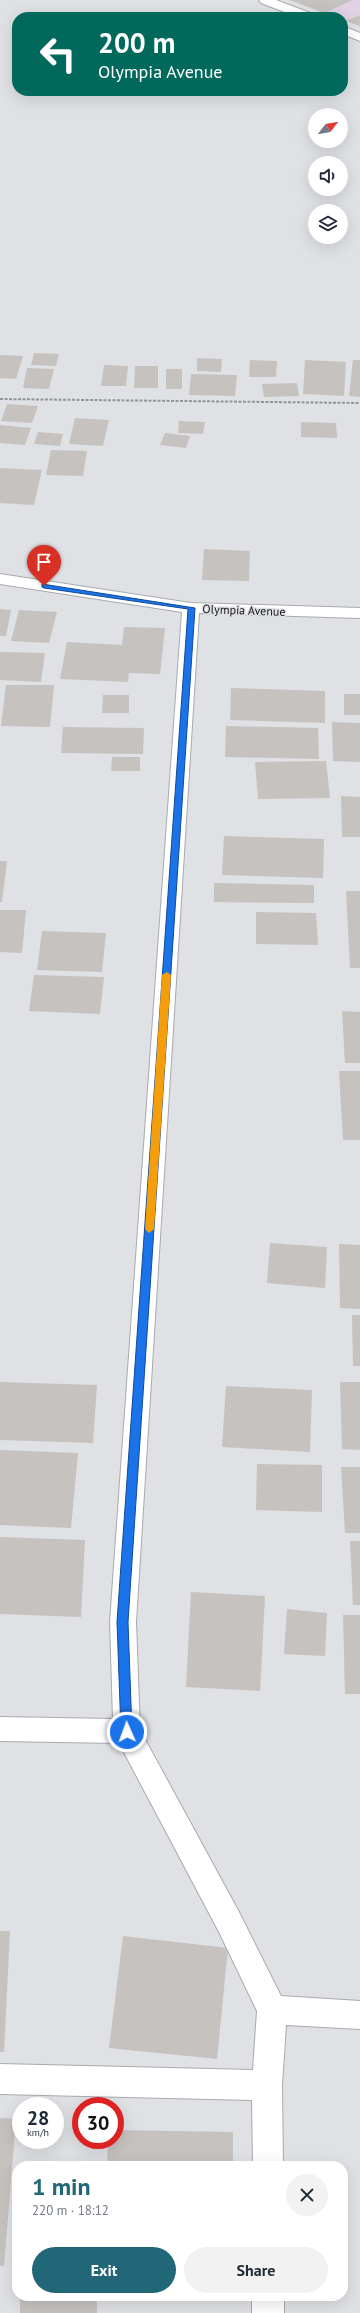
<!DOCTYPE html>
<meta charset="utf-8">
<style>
body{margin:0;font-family:"PT Sans",sans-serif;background:#f2f2f3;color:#1f2937;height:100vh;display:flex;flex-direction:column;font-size:15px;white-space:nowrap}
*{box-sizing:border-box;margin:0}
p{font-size:13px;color:#747a83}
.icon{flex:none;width:22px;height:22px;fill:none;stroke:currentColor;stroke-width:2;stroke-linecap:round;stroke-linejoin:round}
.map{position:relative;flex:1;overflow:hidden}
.details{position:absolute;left:12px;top:2161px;width:336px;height:140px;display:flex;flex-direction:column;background:#fff;border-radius:16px;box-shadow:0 4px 16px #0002}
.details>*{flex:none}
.banner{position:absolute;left:12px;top:12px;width:336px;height:84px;border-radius:16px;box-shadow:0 4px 16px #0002;background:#00695c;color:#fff;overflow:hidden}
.needle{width:26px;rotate:59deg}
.tools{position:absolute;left:308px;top:108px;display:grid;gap:8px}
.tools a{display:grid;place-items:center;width:40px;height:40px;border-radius:50%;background:#fff;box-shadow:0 4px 16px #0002;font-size:20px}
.speed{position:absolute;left:12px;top:2097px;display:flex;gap:8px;font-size:20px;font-weight:700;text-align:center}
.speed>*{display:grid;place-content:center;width:52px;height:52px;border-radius:50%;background:#fff;box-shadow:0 4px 16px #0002;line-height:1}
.speed small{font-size:10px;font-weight:400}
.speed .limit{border:6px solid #d22;background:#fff;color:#111}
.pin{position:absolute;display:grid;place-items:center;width:34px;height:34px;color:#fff;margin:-41px -17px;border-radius:50% 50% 50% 0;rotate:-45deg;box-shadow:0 0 4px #0007}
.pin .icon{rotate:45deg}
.me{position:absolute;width:44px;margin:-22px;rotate:358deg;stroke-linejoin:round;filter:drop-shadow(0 0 3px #0008)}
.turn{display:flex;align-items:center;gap:14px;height:84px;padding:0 20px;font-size:18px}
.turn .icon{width:52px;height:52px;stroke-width:2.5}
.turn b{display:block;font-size:28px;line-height:34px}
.round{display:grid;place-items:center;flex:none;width:42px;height:42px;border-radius:21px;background:#f2f2f3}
.overview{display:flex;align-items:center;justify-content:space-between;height:68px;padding:0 20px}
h1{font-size:24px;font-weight:700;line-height:30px;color:#216777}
.action{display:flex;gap:8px;margin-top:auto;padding:8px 20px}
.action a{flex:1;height:46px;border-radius:24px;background:#216777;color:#fff;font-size:16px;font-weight:700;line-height:46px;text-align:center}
.action a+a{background:#f2f2f3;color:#1f2937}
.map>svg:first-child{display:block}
.education{fill:#e0d1e4}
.building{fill:#c6c2bf}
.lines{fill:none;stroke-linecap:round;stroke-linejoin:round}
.minor-casing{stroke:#a9aaae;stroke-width:2}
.path{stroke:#939497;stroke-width:2;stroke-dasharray:3 1.5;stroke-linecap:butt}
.minor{fill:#fff;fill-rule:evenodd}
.route{fill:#1a73e8;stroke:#114b97}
.slow{fill:#f59e0b}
.labels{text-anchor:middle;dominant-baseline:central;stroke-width:3;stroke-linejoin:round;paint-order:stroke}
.far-street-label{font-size:12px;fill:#161617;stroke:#dfe1e5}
</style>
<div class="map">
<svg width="360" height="2313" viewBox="0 0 360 2313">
<rect width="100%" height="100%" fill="#dfe1e5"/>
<!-- education -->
<polygon class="education" points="289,0 360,0 360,26 343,20 343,17 335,17"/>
<!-- building -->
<g class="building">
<polygon points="290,0 353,0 324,13"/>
<polygon points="360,15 360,26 346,21"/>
<polygon points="34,353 59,354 56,366 31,365"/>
<polygon points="0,355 23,356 16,379 0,378"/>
<polygon points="197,358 222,359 221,372 197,371"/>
<polygon points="250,360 277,361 276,377 249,377"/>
<polygon points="305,360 346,362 344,396 303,394"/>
<polygon points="353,360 360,360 360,397 349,396"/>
<polygon points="104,365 128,366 126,386 101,386"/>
<polygon points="135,366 158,366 158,388 134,388"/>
<polygon points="27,368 54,369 49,389 23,388"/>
<rect x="166" y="369" width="16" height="20"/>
<polygon points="191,374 237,375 235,396 189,395"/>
<polygon points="297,383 299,396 264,397 262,384"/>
<polygon points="7,404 38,406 32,423 1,421"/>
<polygon points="75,418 109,420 103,446 69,444"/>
<polygon points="179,421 205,422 203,434 178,433"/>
<polygon points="301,422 336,423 337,438 301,437"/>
<polygon points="0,425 31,428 25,445 0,443"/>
<polygon points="38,432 63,434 60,446 34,444"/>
<polygon points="165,433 190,436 186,448 160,445"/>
<polygon points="51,450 87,451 83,476 46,475"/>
<polygon points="0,468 42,470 34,505 0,503"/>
<polygon points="204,549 250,551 249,581 202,580"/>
<polygon points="0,609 11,610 6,636 0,636"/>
<polygon points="19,610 57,612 49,643 11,641"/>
<polygon points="124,627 165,628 160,674 129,673 128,682 60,679 67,642 122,645"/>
<polygon points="0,652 45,653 41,682 0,680"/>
<polygon points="6,685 54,685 50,727 1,726"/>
<polygon points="231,688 325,691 325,723 230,720"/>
<rect x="344" y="694" width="16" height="21"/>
<polygon points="103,695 129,695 129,713 102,713"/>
<polygon points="332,722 360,723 360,762 333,761"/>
<polygon points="226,726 318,728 319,759 225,757"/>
<polygon points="63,727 144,728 143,754 61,753"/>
<polygon points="112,757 140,757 140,771 111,771"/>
<polygon points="326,761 330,798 258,799 255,762"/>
<polygon points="341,796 360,797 360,837 342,837"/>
<polygon points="224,836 324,839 323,878 222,875"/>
<polygon points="0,861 7,861 2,902 0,902"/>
<polygon points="214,883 314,885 314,903 214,902"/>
<polygon points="346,891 360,891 360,968 350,968"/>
<polygon points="0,910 26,910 22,953 0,952"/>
<polygon points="256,912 316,913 318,945 256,944"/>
<polygon points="42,931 106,933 102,972 37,970"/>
<polygon points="34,975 104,977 100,1014 29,1011"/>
<polygon points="342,1011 360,1012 360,1063 345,1063"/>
<polygon points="339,1071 360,1071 360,1140 343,1140"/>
<polygon points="270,1243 327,1247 325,1288 267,1283"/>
<polygon points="339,1244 360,1245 360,1309 340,1308"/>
<polygon points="352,1315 360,1315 360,1366 353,1366"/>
<polygon points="0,1382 97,1385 93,1443 0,1440"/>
<polygon points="340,1382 360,1382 360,1450 342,1449"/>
<polygon points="226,1386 312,1390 310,1452 222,1447"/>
<polygon points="0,1450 78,1453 71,1528 0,1525"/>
<polygon points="257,1464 322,1465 322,1512 256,1510"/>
<polygon points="341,1467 360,1467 360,1533 345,1533"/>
<polygon points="0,1537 85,1540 81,1617 0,1614"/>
<polygon points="350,1541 360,1541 360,1605 353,1605"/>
<polygon points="191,1592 265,1596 260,1691 186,1687"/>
<polygon points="287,1609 327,1613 325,1656 284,1654"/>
<polygon points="343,1615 360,1615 360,1694 345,1694"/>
<polygon points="0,1931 10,1931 4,2052 0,2052"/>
<polygon points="123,1936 228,1948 217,2059 109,2048"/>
<polygon points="0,2118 16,2119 4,2266 0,2266"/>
<polygon points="115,2130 233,2132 233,2166 107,2166 108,2140 115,2140"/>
<rect x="20" y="2296" width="77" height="17"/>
</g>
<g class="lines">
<!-- minor casing -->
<g class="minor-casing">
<g id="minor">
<polygon points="259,0 276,0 313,14 315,17 298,17 261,3"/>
<polygon points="343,26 360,33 360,41 343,34"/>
<polygon points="0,574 191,603 360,608 360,618 199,613 136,1622 140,1730 239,1912 281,1996 360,2001 360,2029 286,2025 282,2085 283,2166 253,2166 252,2100 0,2094 0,2064 253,2070 257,2011 219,1932 119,1743 0,1741 0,1717 113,1719 110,1622 182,612 0,584"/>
<rect x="252" y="2296" width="32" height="17"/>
</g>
</g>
<!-- path -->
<polyline class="path" points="0,399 360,403"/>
<!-- minor -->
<use href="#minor" class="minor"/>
</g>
<!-- route -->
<polygon class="route" points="42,584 195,608 128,1622 132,1732 127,1736 121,1732 117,1622 188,609 44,588 42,587"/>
<!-- slow -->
<polygon class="slow" points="167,972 171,975 154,1229 149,1233 145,1229 162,975"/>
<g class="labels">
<!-- far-street labels -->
<g class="far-street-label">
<text transform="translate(244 610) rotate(2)">Olympia Avenue</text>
</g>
</g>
</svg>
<div class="tools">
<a><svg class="needle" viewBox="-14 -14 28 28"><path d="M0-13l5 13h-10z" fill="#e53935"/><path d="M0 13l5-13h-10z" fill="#747a83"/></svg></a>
<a><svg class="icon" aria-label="sound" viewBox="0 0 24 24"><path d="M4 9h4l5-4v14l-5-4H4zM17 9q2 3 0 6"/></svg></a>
<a><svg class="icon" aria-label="layers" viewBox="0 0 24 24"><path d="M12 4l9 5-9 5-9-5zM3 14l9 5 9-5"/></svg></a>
</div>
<div class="speed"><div>28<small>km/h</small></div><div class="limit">30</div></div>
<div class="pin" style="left:44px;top:586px;background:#d93025"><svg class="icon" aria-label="arrive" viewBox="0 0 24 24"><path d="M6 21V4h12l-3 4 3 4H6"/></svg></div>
<svg class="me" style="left:127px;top:1732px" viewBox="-20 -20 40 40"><circle r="17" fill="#1a73e8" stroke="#fff" stroke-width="3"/><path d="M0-11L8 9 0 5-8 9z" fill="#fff"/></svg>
<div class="banner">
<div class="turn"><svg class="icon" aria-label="left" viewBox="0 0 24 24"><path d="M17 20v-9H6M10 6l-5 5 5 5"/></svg><div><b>200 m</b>Olympia Avenue</div></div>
</div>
<section class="details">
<div class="overview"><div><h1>1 min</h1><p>220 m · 18:12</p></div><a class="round"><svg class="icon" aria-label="close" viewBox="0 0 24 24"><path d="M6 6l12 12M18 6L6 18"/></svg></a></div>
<div class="action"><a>Exit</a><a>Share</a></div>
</section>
</div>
